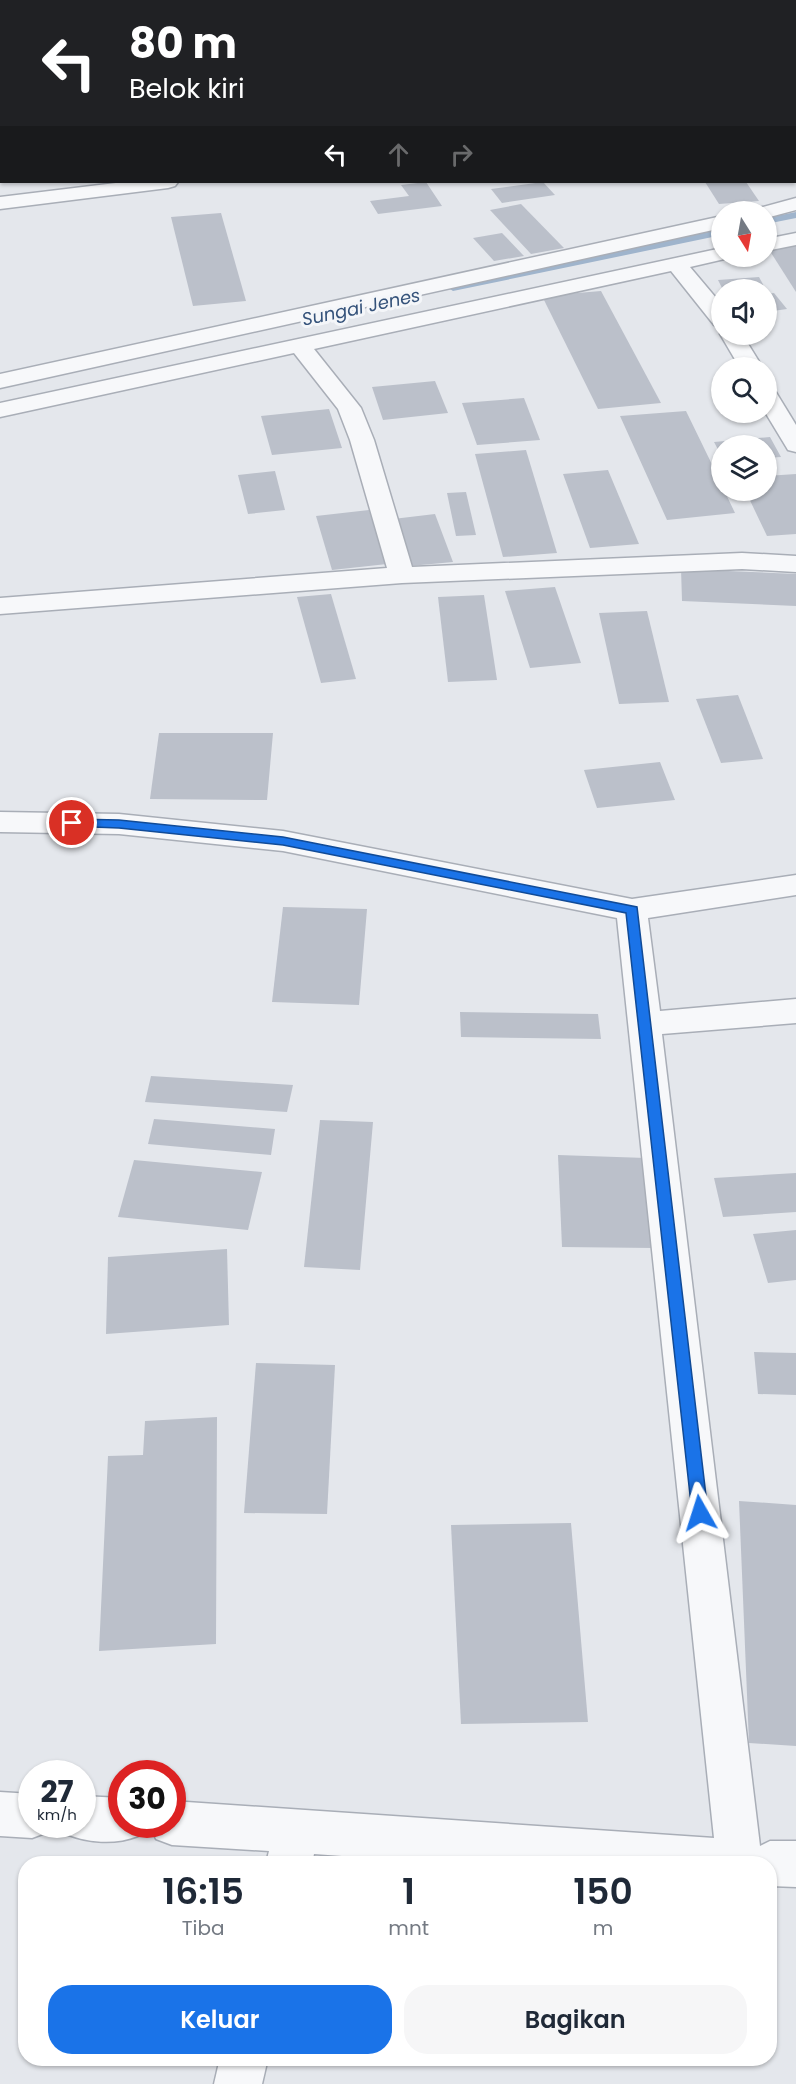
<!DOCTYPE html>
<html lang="id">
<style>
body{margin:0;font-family:Poppins,sans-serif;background:#f6f6f7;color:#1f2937;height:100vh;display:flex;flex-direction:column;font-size:22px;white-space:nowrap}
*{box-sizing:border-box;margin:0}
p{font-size:20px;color:#747a83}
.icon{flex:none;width:33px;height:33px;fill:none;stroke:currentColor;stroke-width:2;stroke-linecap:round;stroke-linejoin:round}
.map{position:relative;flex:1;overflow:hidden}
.panel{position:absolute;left:18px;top:1856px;width:759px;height:210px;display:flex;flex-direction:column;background:#fff;border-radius:24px;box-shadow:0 2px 4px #0004}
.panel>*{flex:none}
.guide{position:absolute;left:0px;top:0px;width:796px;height:183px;box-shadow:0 2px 4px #0004;background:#202124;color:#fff;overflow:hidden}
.needle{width:39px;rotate:169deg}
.tools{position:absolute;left:711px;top:201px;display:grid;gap:12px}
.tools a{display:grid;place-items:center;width:66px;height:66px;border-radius:50%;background:#fff;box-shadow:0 2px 4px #0004;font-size:30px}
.speed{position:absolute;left:18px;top:1760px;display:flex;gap:12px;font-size:30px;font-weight:700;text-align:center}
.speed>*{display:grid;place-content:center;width:78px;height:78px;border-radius:50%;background:#fff;box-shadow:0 2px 4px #0004;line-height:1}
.speed small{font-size:15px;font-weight:400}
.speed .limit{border:9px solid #d22;background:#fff;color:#111}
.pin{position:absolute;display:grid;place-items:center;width:51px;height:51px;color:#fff;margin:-26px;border:3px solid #fff;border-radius:50%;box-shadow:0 2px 6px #0007}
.me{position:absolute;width:66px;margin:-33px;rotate:354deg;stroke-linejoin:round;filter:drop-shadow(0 0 4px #0008)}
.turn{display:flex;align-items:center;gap:21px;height:126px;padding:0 30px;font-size:27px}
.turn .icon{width:78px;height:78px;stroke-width:2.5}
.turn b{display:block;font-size:42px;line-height:51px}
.lanes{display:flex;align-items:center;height:57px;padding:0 30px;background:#0003;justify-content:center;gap:30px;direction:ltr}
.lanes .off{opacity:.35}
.eta{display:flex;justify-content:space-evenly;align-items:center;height:102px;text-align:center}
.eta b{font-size:36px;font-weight:600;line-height:42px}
.cta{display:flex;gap:12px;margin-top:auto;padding:12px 30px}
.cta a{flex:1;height:69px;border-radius:24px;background:#1a73e8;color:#fff;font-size:24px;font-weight:600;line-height:69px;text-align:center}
.cta a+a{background:#f6f6f7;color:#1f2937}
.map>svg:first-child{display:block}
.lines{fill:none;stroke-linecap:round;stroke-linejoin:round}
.stream{fill:#9fb4cc;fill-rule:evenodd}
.building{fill:#bbc0ca}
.minor-casing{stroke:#a9aeb7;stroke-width:3}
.minor{fill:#f7f8fa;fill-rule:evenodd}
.route{fill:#1a73e8;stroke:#114b97;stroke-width:1.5}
.labels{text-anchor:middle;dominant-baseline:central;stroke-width:6;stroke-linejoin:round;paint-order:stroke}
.far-water-label{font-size:18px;font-style:italic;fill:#34527a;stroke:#f4f6f9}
</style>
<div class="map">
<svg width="796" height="2084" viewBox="0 0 796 2084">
<rect width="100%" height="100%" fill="#e4e7ec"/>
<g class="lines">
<!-- stream -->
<g class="stream">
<polygon points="796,212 796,218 766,224 766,218"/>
<polygon points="722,228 722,235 453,291 447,287 453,283"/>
</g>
</g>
<!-- building -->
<g class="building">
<polygon points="426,182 442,206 378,214 370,201 409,196 401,185"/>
<polygon points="543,182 555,195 502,203 491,189"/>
<polygon points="705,182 746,182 759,201 719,204"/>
<polygon points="521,204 564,248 531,254 490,210"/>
<polygon points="221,213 246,301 193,306 171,217"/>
<polygon points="502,233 524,256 494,261 473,238"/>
<polygon points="796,245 796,292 768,248"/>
<polygon points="759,277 766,290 723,290 718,280"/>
<polygon points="601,291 661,403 598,409 542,296"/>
<polygon points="774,293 787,309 766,312 766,294"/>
<polygon points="435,381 448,413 383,420 372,387"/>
<polygon points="524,398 540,440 477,445 462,403"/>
<polygon points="329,409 342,448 272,455 261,416"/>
<polygon points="686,411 722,485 722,490 724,490 735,513 667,520 620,416"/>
<polygon points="770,437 781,457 766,458 766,446 722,446 722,457 714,442"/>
<polygon points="526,450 557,553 503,557 475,454"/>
<polygon points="608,470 639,544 590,548 563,474"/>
<polygon points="275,471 285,510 248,514 238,475"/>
<polygon points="796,474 796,534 767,536 745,490 766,490 766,476"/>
<polygon points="466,492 476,535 456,536 447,493"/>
<polygon points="369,510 387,564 332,570 316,516"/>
<polygon points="435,514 453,562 410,566 393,519"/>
<polygon points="681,569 796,574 796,606 682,601"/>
<polygon points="555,587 581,663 530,668 505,591"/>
<polygon points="331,594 356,679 321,683 297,597"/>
<polygon points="484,595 497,680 448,682 438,597"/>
<polygon points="647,611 669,702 619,704 599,613"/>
<polygon points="738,695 763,759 721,763 696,699"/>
<polygon points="159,733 273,733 267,800 150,799"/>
<polygon points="660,762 675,800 597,808 584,770"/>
<polygon points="283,907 367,909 359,1005 272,1002"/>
<polygon points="460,1012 598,1014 601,1039 461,1037"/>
<polygon points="151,1076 293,1085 287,1112 145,1102"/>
<polygon points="154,1119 275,1129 271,1155 148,1144"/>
<polygon points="320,1120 373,1122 360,1270 304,1267"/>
<polygon points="558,1155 646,1158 653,1248 562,1247"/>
<polygon points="134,1160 262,1172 248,1230 118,1217"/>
<polygon points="796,1173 796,1212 723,1217 714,1178"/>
<polygon points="796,1230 796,1280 768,1283 753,1234"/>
<polygon points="227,1249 229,1325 106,1334 108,1257"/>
<polygon points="754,1352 796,1353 796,1395 758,1394"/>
<polygon points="256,1363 335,1365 327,1514 244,1513"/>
<polygon points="217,1417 216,1644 99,1651 108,1456 143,1455 145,1421"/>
<polygon points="739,1501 796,1505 796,1746 749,1743"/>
<polygon points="571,1523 588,1722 461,1724 451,1525"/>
<polygon points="333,1854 396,1862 396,1863 331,1863"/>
</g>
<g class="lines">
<!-- minor casing -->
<g class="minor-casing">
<g id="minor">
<rect x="763" y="0" width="18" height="2"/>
<rect x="0" y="61" width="2" height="10"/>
<polygon points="795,64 796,65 796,79 795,78"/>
<rect x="795" y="101" width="1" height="12"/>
<polygon points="124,182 178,182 175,186 168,188 0,209 0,197"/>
<polygon points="796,198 796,210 766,218 766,212 756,212 759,208"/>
<polygon points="722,216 722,228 0,388 0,374"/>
<polygon points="796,233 796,245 766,251 766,239"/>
<polygon points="722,248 722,256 731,256 729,258 690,267 722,305 722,327 714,325 671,271 314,349 361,408 374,440 412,567 742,553 796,556 796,572 742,569 402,583 0,614 0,598 387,568 350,440 338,409 294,353 0,417 0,403"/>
<polygon points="722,332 722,334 742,334 763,368 740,368 720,334"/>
<polygon points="766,387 774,389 796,425 796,452 788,450 765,412"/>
<polygon points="0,812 119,814 283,831 632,899 796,875 796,895 648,918 660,1011 796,999 796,1023 662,1034 760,1846 770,1841 796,1841 796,1887 770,1886 770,1863 439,1863 314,1854 312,1863 266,1863 269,1851 172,1845 156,1839 150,1824 172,1824 172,1801 714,1838 617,918 283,851 119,834 0,832"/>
<polygon points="0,1792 32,1794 32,1824 51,1824 48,1832 32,1838 0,1836"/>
<path d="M82,1796L122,1798V1824H143L138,1836C115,1845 89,1843 66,1834L62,1824H82Z"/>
<polygon points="220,2058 268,2058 262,2084 214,2084"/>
</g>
</g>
<!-- minor -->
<use href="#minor" class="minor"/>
</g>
<!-- route -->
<polygon class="route" points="72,819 119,820 283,837 637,907 708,1513 706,1518 700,1521 694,1518 692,1513 626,913 283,845 119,828 67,826 67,820"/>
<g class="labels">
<!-- far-water labels -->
<g class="far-water-label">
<text transform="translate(361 307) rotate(-12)">Sungai Jenes</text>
</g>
</g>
</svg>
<div class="tools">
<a><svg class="needle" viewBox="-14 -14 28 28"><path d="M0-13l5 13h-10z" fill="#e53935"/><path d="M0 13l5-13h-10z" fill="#747a83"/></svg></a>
<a><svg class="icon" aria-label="sound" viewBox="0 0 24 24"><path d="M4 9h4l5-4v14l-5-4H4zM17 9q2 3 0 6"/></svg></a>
<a><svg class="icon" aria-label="search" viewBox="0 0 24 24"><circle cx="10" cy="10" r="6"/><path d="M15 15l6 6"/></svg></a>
<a><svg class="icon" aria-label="layers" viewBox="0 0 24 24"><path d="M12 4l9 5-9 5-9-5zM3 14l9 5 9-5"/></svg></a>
</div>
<div class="speed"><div>27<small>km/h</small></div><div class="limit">30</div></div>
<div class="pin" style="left:72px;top:823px;background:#d93025"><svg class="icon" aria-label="arrive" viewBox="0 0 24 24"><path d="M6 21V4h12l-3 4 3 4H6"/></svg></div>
<svg class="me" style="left:700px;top:1513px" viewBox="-20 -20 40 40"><path d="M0-17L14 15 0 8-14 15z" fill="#1a73e8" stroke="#fff" stroke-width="4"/></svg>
<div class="guide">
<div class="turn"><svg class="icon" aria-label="left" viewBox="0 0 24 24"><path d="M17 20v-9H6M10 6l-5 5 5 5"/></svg><div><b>80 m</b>Belok kiri</div></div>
<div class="lanes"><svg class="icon" aria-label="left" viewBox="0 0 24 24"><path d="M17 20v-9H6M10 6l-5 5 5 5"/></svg><svg class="icon off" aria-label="ahead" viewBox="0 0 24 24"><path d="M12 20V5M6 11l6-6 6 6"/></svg><svg class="icon off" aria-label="right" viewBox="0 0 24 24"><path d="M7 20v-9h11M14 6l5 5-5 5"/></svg></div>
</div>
<section class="panel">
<div class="eta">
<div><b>16:15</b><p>Tiba</p></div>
<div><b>1</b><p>mnt</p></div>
<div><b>150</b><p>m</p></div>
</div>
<div class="cta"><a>Keluar</a><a>Bagikan</a></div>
</section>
</div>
